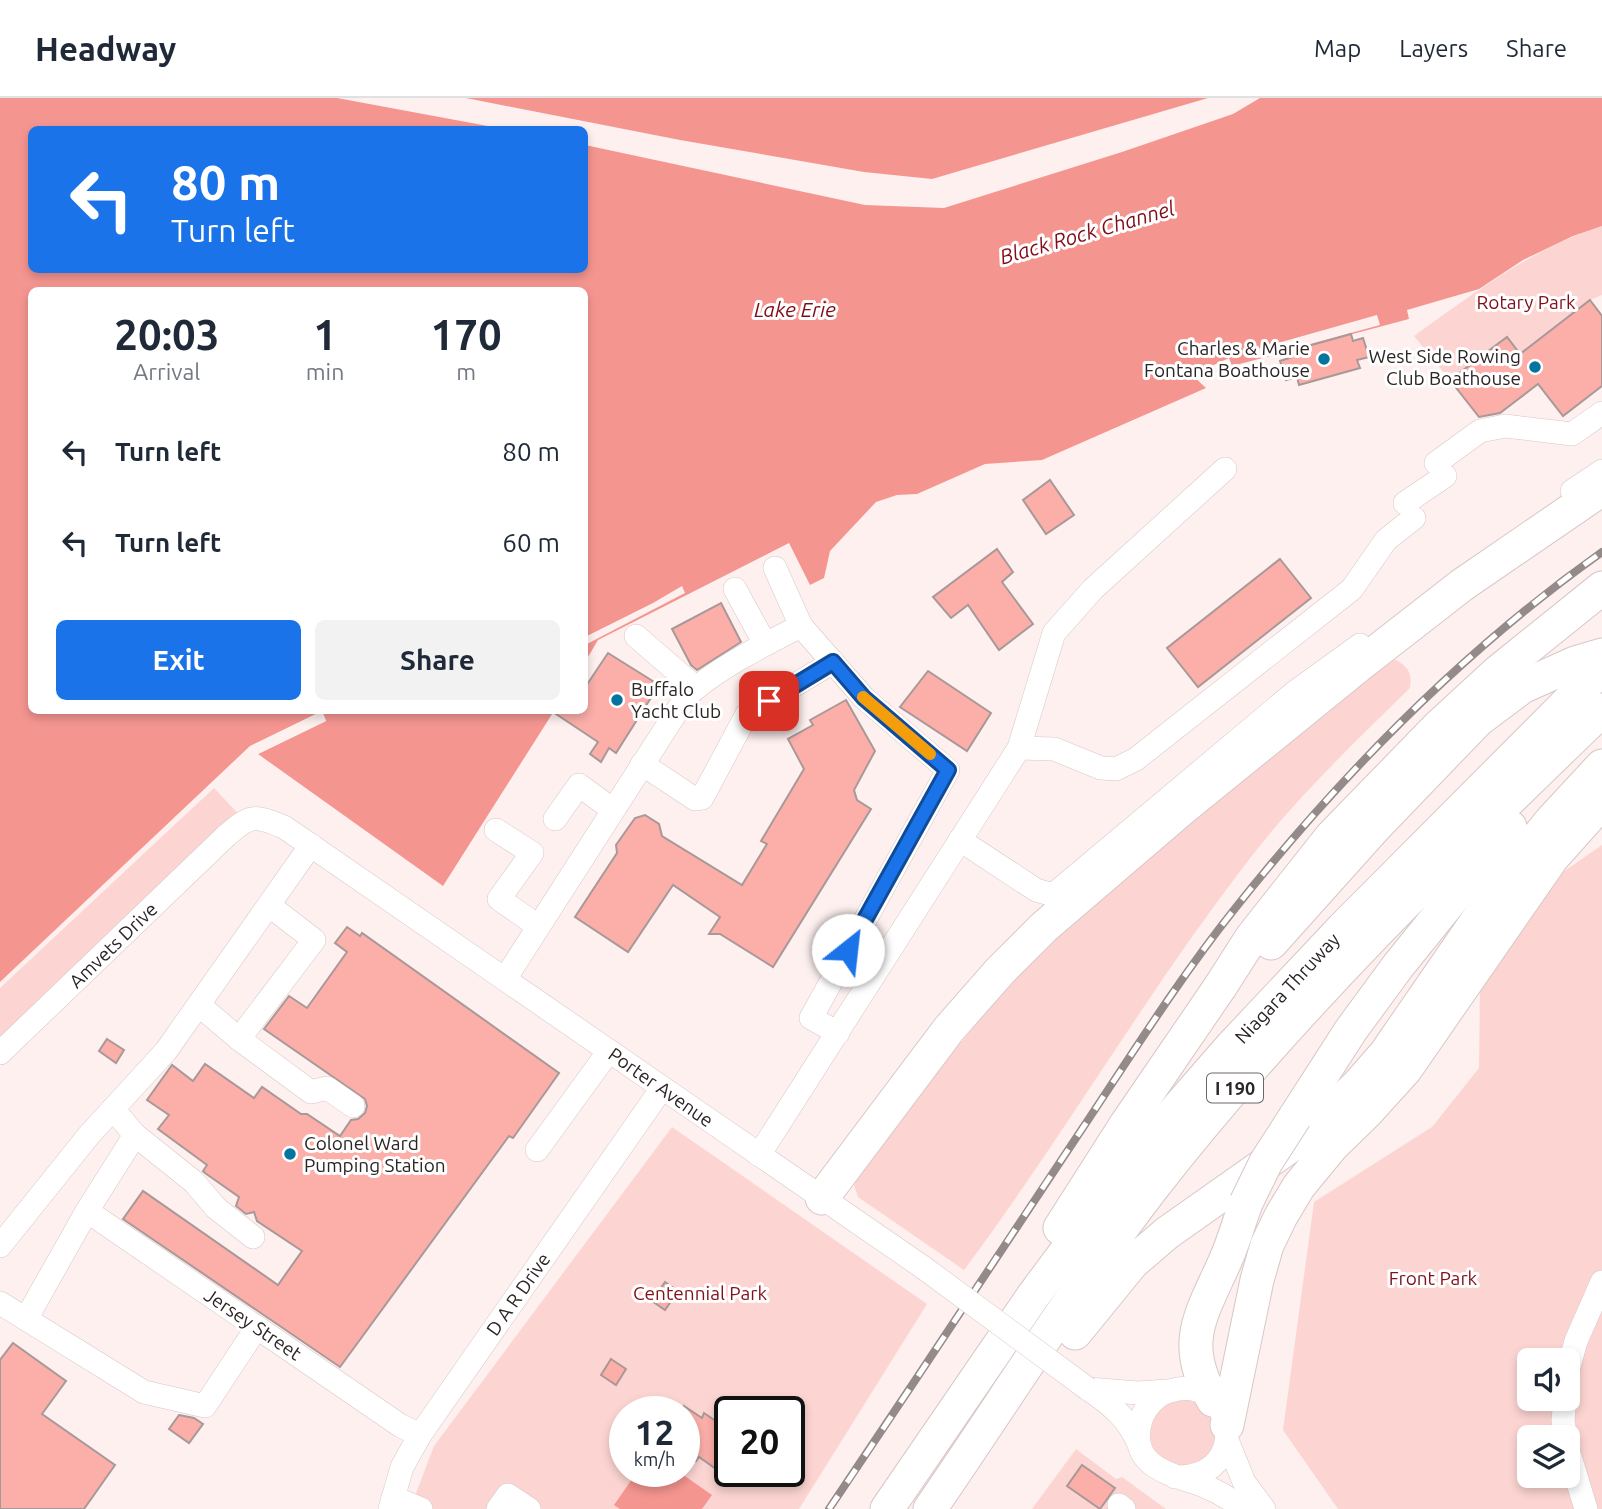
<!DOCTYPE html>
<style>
body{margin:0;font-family:Ubuntu,sans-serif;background:#f2f2f3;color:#1f2937;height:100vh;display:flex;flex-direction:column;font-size:26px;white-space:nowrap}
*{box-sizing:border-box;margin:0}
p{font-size:23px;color:#747a83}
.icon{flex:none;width:38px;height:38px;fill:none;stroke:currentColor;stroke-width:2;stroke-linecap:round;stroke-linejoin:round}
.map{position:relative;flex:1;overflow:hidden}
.panel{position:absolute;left:28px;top:189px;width:560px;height:427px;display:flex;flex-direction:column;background:#fff;border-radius:10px;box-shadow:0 4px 10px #0003}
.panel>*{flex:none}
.guide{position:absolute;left:28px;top:28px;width:560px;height:147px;border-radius:10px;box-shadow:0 4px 10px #0003;background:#1a73e8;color:#fff;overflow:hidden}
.controls{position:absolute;left:1517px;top:1250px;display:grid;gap:14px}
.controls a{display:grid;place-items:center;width:63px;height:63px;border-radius:10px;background:#fff;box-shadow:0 4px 10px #0003;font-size:35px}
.speed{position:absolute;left:609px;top:1298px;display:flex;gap:14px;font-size:35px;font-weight:700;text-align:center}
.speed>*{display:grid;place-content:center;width:91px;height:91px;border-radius:50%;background:#fff;box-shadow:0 4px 10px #0003;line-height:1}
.speed small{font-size:18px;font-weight:400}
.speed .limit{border:4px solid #111;border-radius:10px;background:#fff;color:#111}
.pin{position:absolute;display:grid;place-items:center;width:60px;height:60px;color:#fff;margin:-30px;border-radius:14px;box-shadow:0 4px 10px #0006}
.me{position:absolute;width:77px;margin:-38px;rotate:29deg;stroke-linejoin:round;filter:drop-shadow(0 0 5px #0008)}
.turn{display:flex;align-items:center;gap:24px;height:147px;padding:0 28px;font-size:32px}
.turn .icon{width:91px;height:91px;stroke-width:2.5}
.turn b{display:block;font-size:49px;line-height:60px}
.eta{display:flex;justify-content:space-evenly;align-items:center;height:119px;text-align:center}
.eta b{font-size:42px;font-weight:600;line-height:49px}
.primary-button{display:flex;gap:14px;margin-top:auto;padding:14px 28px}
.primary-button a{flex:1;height:80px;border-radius:10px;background:#1a73e8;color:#fff;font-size:28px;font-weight:600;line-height:80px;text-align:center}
.primary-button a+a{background:#f2f2f3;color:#1f2937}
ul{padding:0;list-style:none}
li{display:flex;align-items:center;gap:21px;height:91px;padding:0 28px}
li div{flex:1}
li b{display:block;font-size:26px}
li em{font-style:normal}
header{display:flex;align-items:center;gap:42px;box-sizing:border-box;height:98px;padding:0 35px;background:#fff;border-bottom:2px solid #e0e1e3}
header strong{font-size:33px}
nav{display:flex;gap:38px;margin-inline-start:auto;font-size:24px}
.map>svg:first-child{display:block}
.green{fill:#fcd5d2;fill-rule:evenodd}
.water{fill:#f59590;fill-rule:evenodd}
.pier{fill:#fdf0ef}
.building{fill:#fcaea9;stroke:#a89998;stroke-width:2}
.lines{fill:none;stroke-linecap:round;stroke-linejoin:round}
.minor-casing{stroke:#d7c7c6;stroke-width:24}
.highway-casing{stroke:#d7c7c6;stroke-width:35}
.minor{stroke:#fff;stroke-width:23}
.highway{stroke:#fff;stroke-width:33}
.rail-casing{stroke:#938a89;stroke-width:8}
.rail{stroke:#fff;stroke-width:5;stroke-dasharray:16;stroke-linecap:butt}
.minor-bridge-casing{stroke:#d7c7c6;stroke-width:24;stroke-linecap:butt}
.highway-bridge-casing{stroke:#d7c7c6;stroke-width:35;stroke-linecap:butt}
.minor-bridge{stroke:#fff;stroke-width:23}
.highway-bridge{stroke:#fff;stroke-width:33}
.route-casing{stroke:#114b97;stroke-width:18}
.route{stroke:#1a73e8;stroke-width:12}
.slow{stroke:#f59e0b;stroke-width:12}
.poi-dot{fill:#05749f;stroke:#fff;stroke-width:2.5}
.labels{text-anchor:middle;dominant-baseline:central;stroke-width:6;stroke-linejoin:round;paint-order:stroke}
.shield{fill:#fff;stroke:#6b6766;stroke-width:2}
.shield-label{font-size:18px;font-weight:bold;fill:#2b2625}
.park-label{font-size:19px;fill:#81101b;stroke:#fff}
.poi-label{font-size:19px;fill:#2b2625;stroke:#fff;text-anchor:end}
.street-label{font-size:19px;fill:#2b2625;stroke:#fff}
.water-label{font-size:21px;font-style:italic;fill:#800d1a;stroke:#fff}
</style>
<header>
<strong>Headway</strong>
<nav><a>Map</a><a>Layers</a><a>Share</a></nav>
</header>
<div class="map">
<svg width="1602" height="1411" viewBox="0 0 1602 1411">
<rect width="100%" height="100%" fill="#fdf0ef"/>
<!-- green -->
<g class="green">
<path d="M1602,128V197L1590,202L1520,256L1507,239L1450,282L1414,238C1474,195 1531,151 1602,128Z"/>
<path d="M1396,562C1409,569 1412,576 1410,590C1355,644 1298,698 1251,759C1148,892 1064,1038 964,1172L858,1099L854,1087L856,1081C923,991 990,901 1072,825C1172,732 1282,649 1388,564Z"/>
<polygon points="214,690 244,722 0,955 0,890"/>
<path d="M1602,747V1411H1338L1283,1332L1314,1104L1432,1029L1479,970L1480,887L1556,779ZM1530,1262H1568V1300H1530ZM1530,1339H1568V1377H1530Z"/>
<path d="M672,1029L927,1206L799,1411H410L434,1348ZM625,1314H684V1374H625ZM730,1314H789V1374H730Z"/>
<polygon points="1185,1299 1214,1316 1215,1350 1199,1366 1176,1369 1156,1357 1150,1346 1148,1335 1150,1323 1163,1305"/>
<polygon points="1076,1351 1116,1381 1122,1379 1166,1411 1032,1411"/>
</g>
<!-- water -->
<g class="water">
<path d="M0,0H1602V128L1573,138L1523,162L1479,191L1407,212L1409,221L1232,268L1229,260L1192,277L1206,290L1042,362L985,366L917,396L897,397L876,404L830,453L824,480L810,487L789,445L598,542L585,564L584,192H32V612L554,613L443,788L258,656L326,623L322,613L250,648L0,884ZM32,32H584V172H32Z"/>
<polygon points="637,1374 679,1374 712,1397 702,1411 620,1411 614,1407"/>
</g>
<!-- pier -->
<g class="pier">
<polygon points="337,0 466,0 680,42 864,74 932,81 1208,0 1260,0 1233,16 1122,54 944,110 865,107 585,47 584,32 504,31"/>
<polygon points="1377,217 1380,227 1259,260 1257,251"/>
<polygon points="682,488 685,495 585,547 585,539 653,505"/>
<polygon points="322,613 326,623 258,656 255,654 321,621 320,618 251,652 248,650"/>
</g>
<!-- building -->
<g class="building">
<polygon points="1590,202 1602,218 1602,288 1563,318 1538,286 1500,315 1479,319 1450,282 1507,239 1520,256"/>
<polygon points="1351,236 1353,243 1363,240 1369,259 1357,262 1360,270 1299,287 1297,279 1286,282 1280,263 1292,259 1290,253"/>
<polygon points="1050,382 1074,417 1046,436 1023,402"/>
<polygon points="997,451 1013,474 1002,484 1033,526 999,552 968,507 951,520 933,499"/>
<polygon points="1280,461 1311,500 1198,589 1167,550"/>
<polygon points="721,505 741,544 697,572 691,567 672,531"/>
<polygon points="608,555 659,587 616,655 609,650 601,664 590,656 598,644 550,612 584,612 584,591"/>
<polygon points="928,573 991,615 967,653 900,609"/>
<polygon points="846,602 875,653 854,692 857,702 871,711 773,869 720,836 709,836 720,819 673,787 628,854 575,819 617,755 616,747 635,720 645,717 659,726 662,738 742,787 767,746 761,743 804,671 788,641 813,627 810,622"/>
<polygon points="347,829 360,838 362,835 559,975 513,1040 509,1038 340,1269 123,1121 143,1093 278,1187 302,1153 257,1123 254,1114 246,1116 236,1108 239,1099 205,1075 203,1073 207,1067 158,1031 169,1017 147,1002 172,967 193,983 205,966 254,1000 262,989 301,1016 307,1016 340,1038 351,1022 358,1021 365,1015 367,1008 365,1001 264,931 289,898 307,910 347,854 335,845"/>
<polygon points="107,941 124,952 116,965 99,953"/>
<polygon points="665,1184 678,1193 665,1212 652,1203"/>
<polygon points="13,1245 66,1283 42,1316 115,1367 84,1411 0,1411 0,1262"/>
<polygon points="611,1261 626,1271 616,1287 601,1277"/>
<polygon points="684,1308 702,1320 704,1315 723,1328 721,1332 730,1338 730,1381 699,1359 696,1363 684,1354"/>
<polygon points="179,1317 194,1320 203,1326 189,1345 169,1331"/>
<polygon points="1082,1367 1115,1390 1100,1411 1067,1388"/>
</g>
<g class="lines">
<!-- minor casing -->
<g class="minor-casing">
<g id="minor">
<polyline points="1436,365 1480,333 1505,328 1572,336 1602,315"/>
<polyline points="1572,393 1602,373"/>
<polyline points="1405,405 1445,378"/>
<polyline points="735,491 765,546"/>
<polyline points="801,528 864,600 948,672 811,920 838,935"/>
<polyline points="636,538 696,590"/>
<polyline points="1019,650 1054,535 1093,491 1225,371"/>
<polyline points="642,666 695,701 702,700 747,616 833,564"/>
<polyline points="555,721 579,687 613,712"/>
<polyline points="496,732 532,755 499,801 538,828"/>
<polyline points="960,742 1036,792 1053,797 1295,594 1360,547"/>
<path d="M505,881L686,599C712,573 767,545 801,528L775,470"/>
<polyline points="199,907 239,941 314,842 270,808"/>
<polyline points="239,941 311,994 327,990 353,1008"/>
<path d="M0,955L226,738C251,716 253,717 284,729L924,1170"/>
<polyline points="135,1037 194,1084 216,1110 253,1139"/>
<polyline points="537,1052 609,953"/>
<polyline points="759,1057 1019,650 1054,651 1101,670 1116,671 1136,661 1352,491 1386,442 1414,420"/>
<polyline points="87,1113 401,1328 420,1337"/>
<polyline points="0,1148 89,1037 166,953 311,747"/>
<polyline points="0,1205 144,1294 205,1308 257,1229"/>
<polyline points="26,1221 87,1113 135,1037 113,1011"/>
<polyline points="1568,1272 1576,1243 1602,1184"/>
<polyline points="1088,1291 1138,1295 1167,1293"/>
<path d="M1091,1293C1113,1308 1128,1321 1139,1346"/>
<polyline points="1565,1300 1563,1323 1566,1339"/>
<polyline points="1227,1342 1244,1384 1264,1411"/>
<polyline points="1568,1352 1586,1411"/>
<path d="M1175,1379C1255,1381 1233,1273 1170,1293C1156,1297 1145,1309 1141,1322C1127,1369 1171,1376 1202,1387C1217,1393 1231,1401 1244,1411"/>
<polyline points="393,1399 421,1411"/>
<polyline points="1119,1407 1124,1411"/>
<polyline points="390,1411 402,1369 420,1337 662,990"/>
<polyline points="498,1411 508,1397 529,1411"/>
</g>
</g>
<!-- highway casing -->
<g class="highway-casing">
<g id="highway">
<polyline points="1271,845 1375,729 1478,622 1522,589 1575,565 1602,557"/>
<polyline points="1295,1019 1351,932 1398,868 1510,729"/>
<polyline points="822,1100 949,931 1000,873 1044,829 1183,710 1358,568 1462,487 1602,391"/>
<polyline points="1060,1130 1127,1025 1220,889 1252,839 1331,739 1438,629 1499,573 1602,490"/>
<polyline points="1075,1235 1132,1165 1167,1135 1293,1046 1321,1023 1359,986 1386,955 1516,766 1551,723 1602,668"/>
<path d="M1213,1302C1179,1244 1202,1216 1226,1161C1234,1143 1239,1124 1246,1105"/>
<polyline points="1227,1327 1257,1182 1267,1147 1281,1118 1299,1088 1332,1048 1366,1015 1405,972 1552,760 1602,704"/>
<polyline points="887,1411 1033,1198 1143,1050 1231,949 1343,830 1602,570"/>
<path d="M930,1411C1003,1305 1074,1191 1153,1089C1287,917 1445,763 1602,612"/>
</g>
</g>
<!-- minor -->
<use href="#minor" class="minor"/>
<!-- highway -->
<use href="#highway" class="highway"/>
<!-- rail casing -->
<g class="rail-casing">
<path id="rail" d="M829,1411C915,1284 999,1155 1084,1028C1132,956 1179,881 1233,813C1340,678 1461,554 1602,454"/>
</g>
<!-- rail -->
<use href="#rail" class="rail"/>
<!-- minor-bridge casing -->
<g class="minor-bridge-casing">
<polyline id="minor-bridge" points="924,1170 1088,1291"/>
</g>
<!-- highway-bridge casing -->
<g class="highway-bridge-casing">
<polyline id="highway-bridge" points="1246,1105 1266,1064 1295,1019"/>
</g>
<!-- minor-bridge -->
<use href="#minor-bridge" class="minor-bridge"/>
<!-- highway-bridge -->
<use href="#highway-bridge" class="highway-bridge"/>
</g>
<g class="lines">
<!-- route casing -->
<g class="route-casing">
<polyline id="route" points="769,603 833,564 864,600 948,672 848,852"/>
</g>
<!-- route -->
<use href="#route" class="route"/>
<!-- slow -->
<polyline class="slow" points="863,599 930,656"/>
</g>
<!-- markers -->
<g class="poi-dot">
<circle cx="1324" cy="261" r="7"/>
<circle cx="1535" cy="269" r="7"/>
<circle cx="617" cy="602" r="7"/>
<circle cx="290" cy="1056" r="7"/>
</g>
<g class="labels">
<!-- shield labels -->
<rect class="shield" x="1207" y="975.5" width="56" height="29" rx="5"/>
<g class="shield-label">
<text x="1235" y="990">I 190</text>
</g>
<!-- park labels -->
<g class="park-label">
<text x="1526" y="204">Rotary Park</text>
<text x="1433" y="1180">Front Park</text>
<text x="700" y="1195">Centennial Park</text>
</g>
<!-- poi labels -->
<g class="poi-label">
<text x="1310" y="250">Charles &amp; Marie<tspan x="1310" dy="22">Fontana Boathouse</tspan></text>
<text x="1521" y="258">West Side Rowing<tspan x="1521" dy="22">Club Boathouse</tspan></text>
<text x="631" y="591" text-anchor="start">Buffalo<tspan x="631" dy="22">Yacht Club</tspan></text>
<text x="304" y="1045" text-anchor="start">Colonel Ward<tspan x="304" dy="22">Pumping Station</tspan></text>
</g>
<!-- street labels -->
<g class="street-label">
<text transform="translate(113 847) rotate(-44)">Amvets Drive</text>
<text transform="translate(1287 890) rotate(-47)">Niagara Thruway</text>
<text transform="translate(661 989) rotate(35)">Porter Avenue</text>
<text transform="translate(518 1196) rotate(-55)">D A R Drive</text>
<text transform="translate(253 1226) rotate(34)">Jersey Street</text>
</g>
<!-- water labels -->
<g class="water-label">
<text transform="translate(1087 134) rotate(-16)">Black Rock Channel</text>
<text x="795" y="211">Lake Erie</text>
</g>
</g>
</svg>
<div class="controls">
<a><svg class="icon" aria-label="sound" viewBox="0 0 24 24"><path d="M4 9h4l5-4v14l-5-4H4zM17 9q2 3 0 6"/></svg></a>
<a><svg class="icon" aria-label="layers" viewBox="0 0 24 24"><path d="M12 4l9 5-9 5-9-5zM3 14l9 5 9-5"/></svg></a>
</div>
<div class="speed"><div>12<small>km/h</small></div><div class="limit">20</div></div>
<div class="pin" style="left:769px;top:603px;background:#d93025"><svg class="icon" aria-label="arrive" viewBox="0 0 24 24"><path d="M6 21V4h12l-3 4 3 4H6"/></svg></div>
<svg class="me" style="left:848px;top:852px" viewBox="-20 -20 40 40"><circle r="19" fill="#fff"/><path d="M0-13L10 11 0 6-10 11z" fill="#1a73e8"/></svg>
<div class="guide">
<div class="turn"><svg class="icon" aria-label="left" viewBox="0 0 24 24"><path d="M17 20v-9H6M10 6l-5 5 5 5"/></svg><div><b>80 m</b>Turn left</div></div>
</div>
<section class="panel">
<div class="eta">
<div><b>20:03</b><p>Arrival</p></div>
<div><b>1</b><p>min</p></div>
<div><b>170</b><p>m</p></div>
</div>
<ul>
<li><svg class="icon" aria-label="left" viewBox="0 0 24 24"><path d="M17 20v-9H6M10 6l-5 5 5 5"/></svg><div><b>Turn left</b></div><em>80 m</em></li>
<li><svg class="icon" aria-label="left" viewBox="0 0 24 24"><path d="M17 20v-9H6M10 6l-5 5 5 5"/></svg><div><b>Turn left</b></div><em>60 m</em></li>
</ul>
<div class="primary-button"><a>Exit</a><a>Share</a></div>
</section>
</div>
